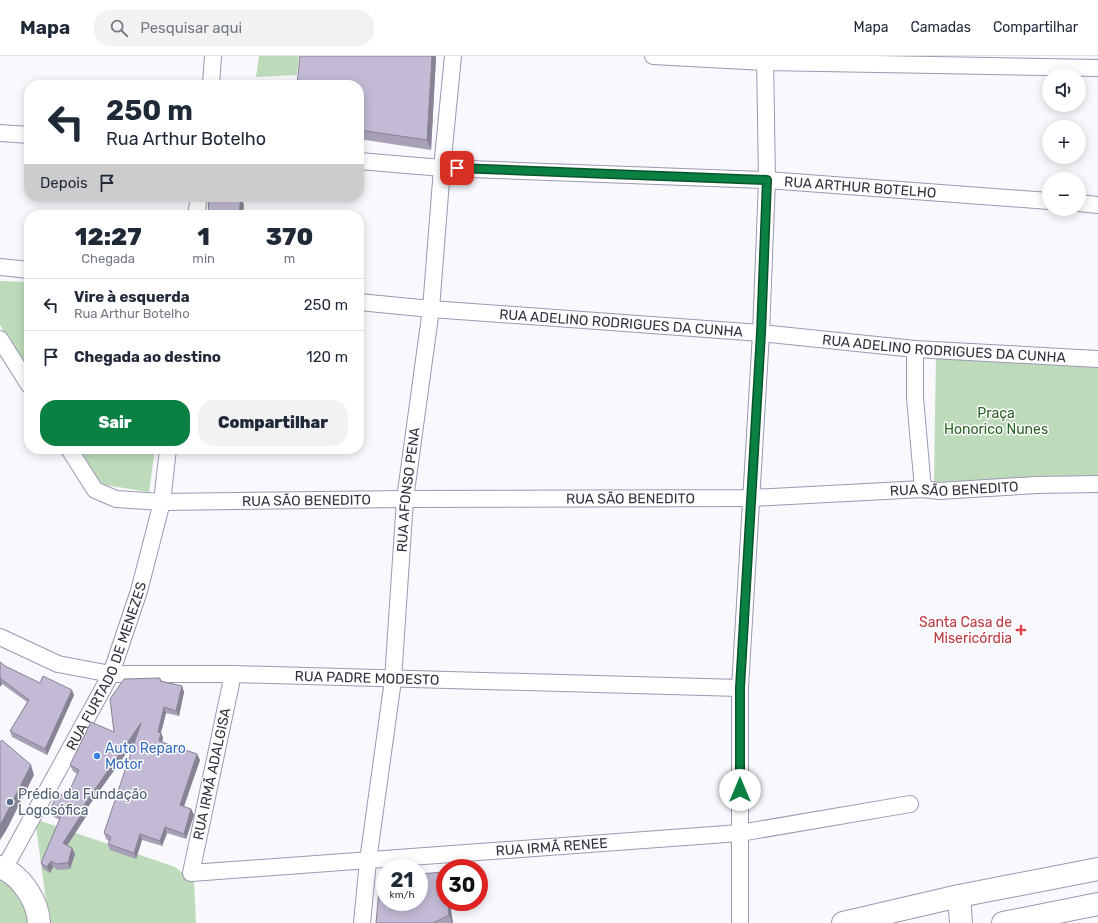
<!DOCTYPE html>
<html lang="pt">
<meta charset="utf-8">
<style>
body{margin:0;font-family:Rubik,sans-serif;background:#f2f2f3;color:#1f2937;height:100vh;display:flex;flex-direction:column;font-size:15px;white-space:nowrap}
*{box-sizing:border-box;margin:0}
p{font-size:13px;color:#747a83}
.icon{flex:none;width:22px;height:22px;fill:none;stroke:currentColor;stroke-width:2;stroke-linecap:round;stroke-linejoin:round}
.map{position:relative;flex:1;overflow:hidden}
.sheet{position:absolute;left:24px;top:154px;width:340px;height:244px;display:flex;flex-direction:column;background:#fff;border-radius:16px;box-shadow:0 2px 10px #0003}
.sheet>*{flex:none}
.banner{position:absolute;left:24px;top:24px;width:340px;height:122px;border-radius:16px;box-shadow:0 2px 10px #0003;background:#fff;color:#1f2937;overflow:hidden}
.tools{position:absolute;left:1042px;top:12px;display:grid;gap:8px}
.tools a{display:grid;place-items:center;width:44px;height:44px;border-radius:50%;background:#fff;box-shadow:0 2px 10px #0003;font-size:20px}
.speed{position:absolute;left:376px;top:803px;display:flex;gap:8px;font-size:20px;font-weight:700;text-align:center}
.speed>*{display:grid;place-content:center;width:52px;height:52px;border-radius:50%;background:#fff;box-shadow:0 2px 10px #0003;line-height:1}
.speed small{font-size:10px;font-weight:400}
.speed .limit{border:6px solid #d22;background:#fff;color:#111}
.pin{position:absolute;display:grid;place-items:center;width:34px;height:34px;color:#fff;margin:-17px;border-radius:8px;box-shadow:0 2px 6px #0006}
.me{position:absolute;width:44px;margin:-22px;rotate:0deg;stroke-linejoin:round;filter:drop-shadow(0 0 3px #0008)}
.turn{display:flex;align-items:center;gap:14px;height:84px;padding:0 16px;font-size:18px}
.turn .icon{width:52px;height:52px;stroke-width:2.5}
.turn b{display:block;font-size:28px;line-height:34px}
.then{display:flex;align-items:center;height:38px;padding:0 16px;background:#0003;gap:8px;font-size:15px}
.eta{display:flex;justify-content:space-evenly;align-items:center;height:68px;text-align:center}
.eta b{font-size:24px;font-weight:800;line-height:28px}
.cta{display:flex;gap:8px;margin-top:auto;padding:8px 16px}
.cta a{flex:1;height:46px;border-radius:16px;background:#0b8043;color:#fff;font-size:16px;font-weight:800;line-height:46px;text-align:center}
.cta a+a{background:#f2f2f3;color:#1f2937}
ul{padding:0;list-style:none}
li{display:flex;align-items:center;gap:12px;height:52px;padding:0 16px;border-top:1px solid #e0e1e3}
li div{flex:1}
li b{display:block;font-size:15px}
li em{font-style:normal}
header{display:flex;align-items:center;gap:24px;box-sizing:border-box;height:56px;padding:0 20px;background:#fff;border-bottom:1px solid #e0e1e3}
header strong{font-size:19px}
nav{display:flex;gap:22px;margin-inline-start:auto;font-size:14px}
.search{width:280px;height:36px;background:#f2f2f3;display:flex;align-items:center;gap:10px;box-sizing:border-box;padding:0 14px;border-radius:16px;color:#747a83;font-size:15px}
.map>svg:first-child{display:block}
.green{fill:#bddbba}
.lines{fill:none;stroke-linecap:round;stroke-linejoin:round}
.minor-casing{stroke:#9c98b3;stroke-width:18}
.secondary-casing{stroke:#9c98b3;stroke-width:24}
.minor{stroke:#fff;stroke-width:16}
.secondary{stroke:#fff;stroke-width:22}
.wall{fill:#a8a0b7}
.shaded-wall{fill:#888295}
.building{fill:#c3bad5;stroke:#888295}
.route-casing{stroke:#07532c;stroke-width:10}
.route{stroke:#0b8043;stroke-width:7}
.health-dot{fill:#e0444e;stroke:#fff;stroke-width:1.5}
.shop-dot{fill:#3f7fe0;stroke:#fff;stroke-width:1.5}
.service-dot{fill:#5c6f8a;stroke:#fff;stroke-width:1.5}
.labels{text-anchor:middle;dominant-baseline:central;stroke-width:3;stroke-linejoin:round;paint-order:stroke}
.street-label{font-size:14px;fill:#34323d;stroke:#fff}
.park-label{font-size:14px;fill:#286423;stroke:#fff}
.health-label{font-size:14px;fill:#be3a42;stroke:#fff;text-anchor:end}
.shop-label{font-size:14px;fill:#366cbe;stroke:#fff;text-anchor:start}
.service-label{font-size:14px;fill:#4e5e75;stroke:#fff;text-anchor:start}
</style>
<header>
<strong>Mapa</strong>
<div class="search"><svg class="icon" aria-label="search" viewBox="0 0 24 24"><circle cx="10" cy="10" r="6"/><path d="M15 15l6 6"/></svg>Pesquisar aqui</div>
<nav><a>Mapa</a><a>Camadas</a><a>Compartilhar</a></nav>
</header>
<div class="map">
<svg width="1098" height="867" viewBox="0 0 1098 867">
<rect width="100%" height="100%" fill="#f8f8fd"/>
<!-- green -->
<g class="green">
<polygon points="259,0 299,0 297,19 256,21"/>
<polygon points="0,225 29,226 29,316 0,269"/>
<polygon points="936,299 1098,312 1098,423 934,426"/>
<polygon points="77,393 155,393 149,436 99,428"/>
<polygon points="35,763 175,811 194,826 196,867 49,867"/>
<path d="M0,822C15,832 29,848 29,867H0Z"/>
</g>
<g class="lines">
<!-- minor casing -->
<g class="minor-casing">
<g id="minor">
<polyline points="653,0 765,6 1098,12"/>
<polyline points="211,29 213,0"/>
<polyline points="0,77 29,79"/>
<path id="s1" d="M359,105L442,112L767,124L1049,145"/>
<polyline points="1079,147 1098,149"/>
<polyline points="196,159 199,141"/>
<polyline points="0,211 29,214"/>
<path id="s2" d="M359,246L431,253L761,277L915,293L1098,303"/>
<polyline points="0,283 29,329"/>
<polyline points="915,293 915,342 923,433"/>
<path id="s3" d="M69,393L95,434L116,443L162,446L405,443L751,442L923,433L939,435L1036,429L1098,428"/>
<path id="s4" d="M0,581L58,608L111,618H233L740,632"/>
<path id="s5" d="M233,618L191,817L740,777L910,748"/>
<path id="s6" d="M4,813L111,618L139,535L162,446L168,393"/>
<path id="s7" d="M362,867L368,805L393,624L405,443L431,253L442,112L453,0"/>
<polyline points="740,867 740,632 761,277 767,124 765,0"/>
</g>
</g>
<!-- secondary casing -->
<g class="secondary-casing">
<g id="secondary">
<path d="M0,811C21,819 38,845 39,867"/>
<polyline points="959,840 961,867"/>
<polyline points="843,867 959,840 1098,813"/>
<polyline points="1003,867 1098,848"/>
</g>
</g>
<!-- minor -->
<use href="#minor" class="minor"/>
<!-- secondary -->
<use href="#secondary" class="secondary"/>
</g>
<!-- wall -->
<g class="wall">
<polygon points="432,0 436,0 436,1 431,94 359,83 359,29"/>
<polygon points="0,606 5,610 40,627 74,639 47,699 12,681 10,675 27,646 2,628 0,631"/>
<polygon points="160,622 162,625 182,630 184,636 179,660 166,657 161,677 163,682 162,686 197,698 200,704 184,751 191,753 194,759 186,783 167,777 162,790 142,784 136,803 110,794 108,788 109,785 106,783 104,777 136,684 85,755 87,759 67,789 72,792 75,798 70,813 58,814 53,811 50,817 43,813 41,807 60,764 52,760 50,754 66,742 77,718 73,715 70,709 114,676"/>
<polygon points="444,816 445,818 445,846 453,867 376,867"/>
</g>
<!-- shaded-wall -->
<g class="shaded-wall">
<polygon points="432,0 436,0 436,1 431,94 427,84"/>
<polygon points="241,141 244,149 243,159 239,159"/>
<polygon points="0,622 2,628 0,631"/>
<polygon points="182,630 184,636 179,660 176,655"/>
<polygon points="72,634 74,639 47,699 45,693"/>
<polygon points="164,651 166,657 160,680 161,677 163,682 161,690 159,685 158,676"/>
<polygon points="141,667 144,672 85,755 87,759 65,793 63,787 82,752"/>
<polygon points="197,698 200,704 182,755 180,749"/>
<polygon points="31,709 34,719 7,773 0,784 0,769"/>
<polygon points="191,753 194,759 186,783 184,778"/>
<polygon points="165,771 167,777 162,790 160,785"/>
<polygon points="140,778 142,784 136,803 134,797"/>
<polygon points="72,792 75,798 70,813 68,807"/>
<polygon points="51,805 53,811 50,817 47,811"/>
<polygon points="448,846 450,846 453,867 452,867 449,859"/>
</g>
<!-- building -->
<g class="building">
<polygon points="300,0 432,0 427,84 359,74 359,29 297,29"/>
<polygon points="209,141 241,141 239,159 208,159"/>
<polygon points="0,606 5,610 40,627 43,620 72,634 45,693 10,675 29,644 0,622 0,623"/>
<polygon points="160,622 160,625 182,630 176,655 164,651 158,676 161,677 159,685 197,698 180,749 191,753 184,778 165,771 160,785 140,778 134,797 108,788 111,781 104,777 141,667 82,752 85,753 63,787 72,792 68,807 56,808 51,805 47,811 41,807 61,760 50,754 58,736 66,742 79,714 70,709 91,666 114,676 110,643 124,623"/>
<polygon points="2,684 31,709 3,764 0,769 0,686"/>
<polygon points="444,816 445,823 445,846 448,846 449,859 433,867 376,867 380,822 385,821 385,846 419,846 419,818"/>
</g>
<g class="lines">
<!-- route casing -->
<g class="route-casing">
<polyline id="route" points="457,112 767,124 761,277 740,632 740,734"/>
</g>
<!-- route -->
<use href="#route" class="route"/>
</g>
<!-- markers -->
<path class="health-dot" d="M1019 568h4v4h4v4h-4v4h-4v-4h-4v-4h4z"/>
<circle class="shop-dot" cx="97" cy="700" r="4"/>
<circle class="service-dot" cx="10" cy="746" r="4"/>
<g class="labels">
<!-- street labels -->
<g class="street-label">
<text stroke="none"><textPath href="#s1" startOffset="502">RUA ARTHUR BOTELHO</textPath></text>
<text stroke="none"><textPath href="#s2" startOffset="263">RUA ADELINO RODRIGUES DA CUNHA</textPath></text>
<text stroke="none"><textPath href="#s2" startOffset="587">RUA ADELINO RODRIGUES DA CUNHA</textPath></text>
<text stroke="none"><textPath href="#s3" startOffset="910">RUA SÃO BENEDITO</textPath></text>
<text stroke="none"><textPath href="#s7" startOffset="436">RUA AFONSO PENA</textPath></text>
<text stroke="none"><textPath href="#s3" startOffset="586">RUA SÃO BENEDITO</textPath></text>
<text stroke="none"><textPath href="#s3" startOffset="262">RUA SÃO BENEDITO</textPath></text>
<text stroke="none"><textPath href="#s6" startOffset="228">RUA FURTADO DE MENEZES</textPath></text>
<text stroke="none"><textPath href="#s4" startOffset="374">RUA PADRE MODESTO</textPath></text>
<text transform="translate(212 718) rotate(-78)">RUA IRMÃ ADALGISA</text>
<text stroke="none"><textPath href="#s5" startOffset="565">RUA IRMÃ RENEE</textPath></text>
</g>
<!-- park labels -->
<g class="park-label">
<text x="996" y="357">Praça<tspan x="996" dy="16">Honorico Nunes</tspan></text>
</g>
<!-- health labels -->
<g class="health-label">
<text x="1012" y="566">Santa Casa de<tspan x="1012" dy="16">Misericórdia</tspan></text>
</g>
<!-- shop labels -->
<g class="shop-label">
<text x="105" y="692">Auto Reparo<tspan x="105" dy="16">Motor</tspan></text>
</g>
<!-- service labels -->
<g class="service-label">
<text x="18" y="738">Prédio da Fundação<tspan x="18" dy="16">Logosófica</tspan></text>
</g>
</g>
</svg>
<div class="tools">
<a><svg class="icon" aria-label="sound" viewBox="0 0 24 24"><path d="M4 9h4l5-4v14l-5-4H4zM17 9q2 3 0 6"/></svg></a>
<a>+</a>
<a>−</a>
</div>
<div class="speed"><div>21<small>km/h</small></div><div class="limit">30</div></div>
<div class="pin" style="left:457px;top:112px;background:#d93025"><svg class="icon" aria-label="arrive" viewBox="0 0 24 24"><path d="M6 21V4h12l-3 4 3 4H6"/></svg></div>
<svg class="me" style="left:740px;top:734px" viewBox="-20 -20 40 40"><circle r="19" fill="#fff"/><path d="M0-13L10 11 0 6-10 11z" fill="#0b8043"/></svg>
<div class="banner">
<div class="turn"><svg class="icon" aria-label="left" viewBox="0 0 24 24"><path d="M17 20v-9H6M10 6l-5 5 5 5"/></svg><div><b>250 m</b>Rua Arthur Botelho</div></div>
<div class="then">Depois<svg class="icon" aria-label="arrive" viewBox="0 0 24 24"><path d="M6 21V4h12l-3 4 3 4H6"/></svg></div>
</div>
<section class="sheet">
<div class="eta">
<div><b>12:27</b><p>Chegada</p></div>
<div><b>1</b><p>min</p></div>
<div><b>370</b><p>m</p></div>
</div>
<ul>
<li><svg class="icon" aria-label="left" viewBox="0 0 24 24"><path d="M17 20v-9H6M10 6l-5 5 5 5"/></svg><div><b>Vire à esquerda</b><p>Rua Arthur Botelho</p></div><em>250 m</em></li>
<li><svg class="icon" aria-label="arrive" viewBox="0 0 24 24"><path d="M6 21V4h12l-3 4 3 4H6"/></svg><div><b>Chegada ao destino</b></div><em>120 m</em></li>
</ul>
<div class="cta"><a>Sair</a><a>Compartilhar</a></div>
</section>
</div>
